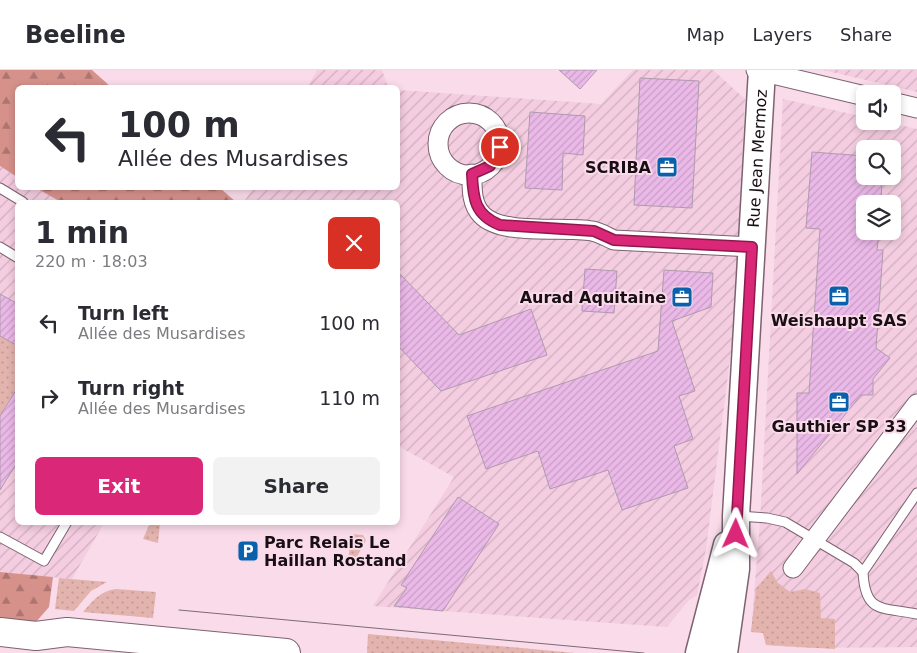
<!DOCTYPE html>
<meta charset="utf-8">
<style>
body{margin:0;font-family:"DejaVu Sans",sans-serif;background:#f2f2f3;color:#2b2b33;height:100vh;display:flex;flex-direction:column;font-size:19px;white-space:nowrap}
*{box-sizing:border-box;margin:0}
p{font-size:16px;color:#7c7c81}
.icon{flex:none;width:28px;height:28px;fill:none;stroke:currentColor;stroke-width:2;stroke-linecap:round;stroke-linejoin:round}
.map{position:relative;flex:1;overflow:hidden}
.drawer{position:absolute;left:15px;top:130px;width:385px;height:325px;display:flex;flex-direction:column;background:#fff;border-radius:8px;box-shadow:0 2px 8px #0003}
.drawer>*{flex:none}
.hud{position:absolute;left:15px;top:15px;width:385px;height:105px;border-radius:8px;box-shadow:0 2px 8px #0003;background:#fff;color:#2b2b33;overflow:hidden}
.buttons{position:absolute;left:856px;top:15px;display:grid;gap:10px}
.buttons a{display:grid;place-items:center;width:45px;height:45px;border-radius:8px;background:#fff;box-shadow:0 2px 8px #0003;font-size:25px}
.pin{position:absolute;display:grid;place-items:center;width:42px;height:42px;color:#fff;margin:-21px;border:2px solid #fff;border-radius:50%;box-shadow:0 1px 5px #0007}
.me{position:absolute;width:55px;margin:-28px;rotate:1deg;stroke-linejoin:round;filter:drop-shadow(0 0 4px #0008)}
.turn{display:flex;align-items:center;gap:18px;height:105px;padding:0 20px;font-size:22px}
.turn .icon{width:65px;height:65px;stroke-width:2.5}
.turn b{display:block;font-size:35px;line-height:42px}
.round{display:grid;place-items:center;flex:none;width:52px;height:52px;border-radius:8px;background:#f2f2f3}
.overview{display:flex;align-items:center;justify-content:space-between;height:85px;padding:0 20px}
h1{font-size:30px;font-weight:600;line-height:38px}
.primary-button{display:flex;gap:10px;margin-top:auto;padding:10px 20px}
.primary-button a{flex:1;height:58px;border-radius:8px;background:#db2777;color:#fff;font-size:20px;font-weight:600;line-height:58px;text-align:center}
.primary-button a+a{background:#f2f2f3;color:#2b2b33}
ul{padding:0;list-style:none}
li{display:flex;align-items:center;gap:15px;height:75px;padding:0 20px}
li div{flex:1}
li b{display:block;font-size:19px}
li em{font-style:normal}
header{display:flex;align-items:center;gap:30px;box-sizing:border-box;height:70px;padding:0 25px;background:#fff;border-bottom:1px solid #e1e1e2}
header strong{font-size:24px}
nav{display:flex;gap:28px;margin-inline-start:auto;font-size:18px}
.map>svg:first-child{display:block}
.industrial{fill:url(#industrial-furrows);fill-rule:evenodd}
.grass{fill:url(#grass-dots)}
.forest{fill:url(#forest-firs)}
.building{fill:url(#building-hatch);stroke:#b09aae}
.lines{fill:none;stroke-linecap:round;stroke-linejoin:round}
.service-casing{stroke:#7d6270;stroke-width:11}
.minor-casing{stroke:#7d6270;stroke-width:21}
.secondary-casing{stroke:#7d6270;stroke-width:29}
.primary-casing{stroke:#7d6270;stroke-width:30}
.service{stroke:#fff;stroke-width:9}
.minor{stroke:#fff;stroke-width:19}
.secondary{stroke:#fff;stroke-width:26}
.primary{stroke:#fff;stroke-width:28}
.tram{stroke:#7d6a73;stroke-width:1}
.route-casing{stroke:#8e194d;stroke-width:12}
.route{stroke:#db2777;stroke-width:9}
.labels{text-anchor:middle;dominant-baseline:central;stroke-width:4;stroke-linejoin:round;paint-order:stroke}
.street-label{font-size:16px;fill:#180e13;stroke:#fadbea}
.poi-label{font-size:16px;font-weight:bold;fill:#180e13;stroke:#fadbea;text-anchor:end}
</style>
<header>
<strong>Beeline</strong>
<nav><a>Map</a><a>Layers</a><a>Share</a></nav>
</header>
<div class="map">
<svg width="917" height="583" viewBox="0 0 917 583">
<defs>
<pattern id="industrial-furrows" width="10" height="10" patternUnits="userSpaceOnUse" patternTransform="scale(1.25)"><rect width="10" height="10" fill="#f4cde0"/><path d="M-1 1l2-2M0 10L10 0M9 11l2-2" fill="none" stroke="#d0afbf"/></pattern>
<pattern id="grass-dots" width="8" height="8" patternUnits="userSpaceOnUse" patternTransform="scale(1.25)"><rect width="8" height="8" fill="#e3b3ae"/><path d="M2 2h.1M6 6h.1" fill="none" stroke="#c29995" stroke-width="1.8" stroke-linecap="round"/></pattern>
<pattern id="forest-firs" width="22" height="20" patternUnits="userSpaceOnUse" patternTransform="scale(1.25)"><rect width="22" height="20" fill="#d6918b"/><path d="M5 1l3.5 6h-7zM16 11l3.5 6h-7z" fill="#ad7570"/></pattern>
<pattern id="building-hatch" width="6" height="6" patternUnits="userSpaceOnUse" patternTransform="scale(1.25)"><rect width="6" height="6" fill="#ebb9e8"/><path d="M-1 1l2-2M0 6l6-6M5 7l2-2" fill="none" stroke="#c99ec6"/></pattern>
</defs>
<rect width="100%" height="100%" fill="#fadbea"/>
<!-- industrial -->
<g class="industrial">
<polygon points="317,0 382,0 388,17 308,17"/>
<polygon points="633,0 713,0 745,29 734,257 706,479 697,525 688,531 667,557 373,536 454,407 398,376 398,132 244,132 253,118 398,118 398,20 601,34"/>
<polygon points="823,0 917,0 917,22"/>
<path d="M783,29L865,47V51H882L917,59V577L805,578L766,575L763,563L751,562L760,451ZM865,79H892V106H865ZM865,134H892V161H865Z"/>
<polygon points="0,96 17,107 18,118 36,118 61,132 18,132 18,452 104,453 72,509 0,502"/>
</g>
<!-- grass -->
<g class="grass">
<polygon points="0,266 18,276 17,317 0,346"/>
<polygon points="150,453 160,453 158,473 143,469"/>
<polygon points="351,464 363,465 366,470 353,494 348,493"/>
<polygon points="771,501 777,512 790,522 805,519 820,523 821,548 835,549 835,579 766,575 763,563 751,562 756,519"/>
<polygon points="59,508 107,512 91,521 74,541 55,539"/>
<path d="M116,519L156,522L153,548L83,542C93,530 101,521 116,519Z"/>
<polygon points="368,564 575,583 367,583"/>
</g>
<!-- forest -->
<g class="forest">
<polygon points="0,0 92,0 111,17 18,18 17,107 0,96"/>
<polygon points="36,118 220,118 236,132 61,132"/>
<polygon points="0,502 53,507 49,537 36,552 0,548"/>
</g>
<!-- building -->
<g class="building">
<polygon points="559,0 597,0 580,19"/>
<polygon points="640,8 699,11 692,138 634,135"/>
<polygon points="530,42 585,46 583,85 563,83 562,120 525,118"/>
<polygon points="812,82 865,86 865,106 882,106 881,134 865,134 865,161 879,161 877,180 883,180 876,278 890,288 873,309 873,325 861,325 797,404 797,323 809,323 820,159 806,158"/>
<polygon points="585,199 617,201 614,243 582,241"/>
<polygon points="664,200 713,203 711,237 672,251 695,321 679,326 693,369 674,376 688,418 622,440 608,400 550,419 538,381 486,399 467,346 658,281"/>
<polygon points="398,202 459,265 531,239 547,285 441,321 398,276"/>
<polygon points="0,224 18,234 18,276 0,266"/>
<polygon points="18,317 18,391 0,420 0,346"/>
<polygon points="458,427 499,454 443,541 394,536 407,518 401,515"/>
</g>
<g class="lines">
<!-- service casing -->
<g class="service-casing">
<g id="service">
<polyline points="0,118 23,132"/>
<polyline points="0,177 18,188"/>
<path d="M917,423L863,502C865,544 882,537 917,544"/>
<polyline points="738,446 767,448 785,452 854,493 863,502"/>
<polyline points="0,467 44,491 67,452"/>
</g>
</g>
<!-- minor casing -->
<g class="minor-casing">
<g id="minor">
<polyline points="756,0 865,26"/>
<polyline points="892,32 917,38"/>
<circle cx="469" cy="74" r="31"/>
<path d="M472,104C472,118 471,134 482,145C502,166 564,156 592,161C599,162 607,167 614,170L752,177"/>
<polyline points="793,498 917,334"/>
</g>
</g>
<!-- secondary casing -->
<g class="secondary-casing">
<g id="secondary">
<polyline points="699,583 727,475"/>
<path id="s1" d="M724,583L736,499V446L762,0"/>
</g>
</g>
<!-- primary casing -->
<g class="primary-casing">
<polyline id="primary" points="0,562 36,566 67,562 286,583"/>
</g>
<!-- service -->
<use href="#service" class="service"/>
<!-- minor -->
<use href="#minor" class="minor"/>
<!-- secondary -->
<use href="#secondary" class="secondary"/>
<!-- primary -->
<use href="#primary" class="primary"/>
<!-- tram -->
<polyline class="tram" points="179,540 644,583"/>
</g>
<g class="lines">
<!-- route casing -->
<g class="route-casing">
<path id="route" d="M500,77L490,96L472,104C473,129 475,145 500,155L594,161L614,170L752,177L736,464"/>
</g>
<!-- route -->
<use href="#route" class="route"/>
</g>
<!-- icons -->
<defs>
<g id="office-square" transform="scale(1.125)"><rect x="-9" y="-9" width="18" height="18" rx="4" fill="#0960ad" stroke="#fadbea"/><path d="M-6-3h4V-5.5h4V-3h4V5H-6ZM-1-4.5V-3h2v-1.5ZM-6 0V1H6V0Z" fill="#fff"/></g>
<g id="parking-square" transform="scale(1.125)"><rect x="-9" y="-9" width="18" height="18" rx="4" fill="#0960ad" stroke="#fadbea"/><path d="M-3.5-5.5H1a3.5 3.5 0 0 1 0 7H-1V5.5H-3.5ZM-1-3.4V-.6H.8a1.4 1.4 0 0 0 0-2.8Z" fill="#fff"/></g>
</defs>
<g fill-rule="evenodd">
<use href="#office-square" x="667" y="97"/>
<use href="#office-square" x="839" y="226"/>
<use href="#office-square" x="682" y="227"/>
<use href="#office-square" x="839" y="332"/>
<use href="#parking-square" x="248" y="481"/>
</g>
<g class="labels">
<!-- street labels -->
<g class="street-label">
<text stroke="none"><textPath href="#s1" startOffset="496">Rue Jean Mermoz</textPath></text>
</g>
<!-- poi labels -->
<g class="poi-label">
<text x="651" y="97">SCRIBA</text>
<text x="666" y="227">Aurad Aquitaine</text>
<text x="839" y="250" text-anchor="middle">Weishaupt SAS</text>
<text x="839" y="356" text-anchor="middle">Gauthier SP 33</text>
<text x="264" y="472" text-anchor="start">Parc Relais Le<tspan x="264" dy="18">Haillan Rostand</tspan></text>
</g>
</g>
</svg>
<div class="buttons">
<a><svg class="icon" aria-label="sound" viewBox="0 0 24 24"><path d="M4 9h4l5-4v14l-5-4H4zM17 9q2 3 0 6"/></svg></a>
<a><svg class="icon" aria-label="search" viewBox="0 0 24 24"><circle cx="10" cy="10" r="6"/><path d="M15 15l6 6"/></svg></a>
<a><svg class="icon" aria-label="layers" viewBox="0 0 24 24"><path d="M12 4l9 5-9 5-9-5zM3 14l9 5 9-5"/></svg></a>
</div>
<div class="pin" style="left:500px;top:77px;background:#d93025"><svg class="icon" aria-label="arrive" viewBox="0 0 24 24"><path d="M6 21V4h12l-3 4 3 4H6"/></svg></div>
<svg class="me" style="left:736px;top:464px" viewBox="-20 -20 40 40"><path d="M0-17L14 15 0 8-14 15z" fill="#db2777" stroke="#fff" stroke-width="4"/></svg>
<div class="hud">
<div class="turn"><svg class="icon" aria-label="left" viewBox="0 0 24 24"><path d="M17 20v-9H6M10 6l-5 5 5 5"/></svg><div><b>100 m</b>Allée des Musardises</div></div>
</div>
<section class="drawer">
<div class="overview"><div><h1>1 min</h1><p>220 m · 18:03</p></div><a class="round" style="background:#d93025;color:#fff"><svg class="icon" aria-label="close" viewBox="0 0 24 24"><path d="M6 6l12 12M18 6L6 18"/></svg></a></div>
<ul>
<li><svg class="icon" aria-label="left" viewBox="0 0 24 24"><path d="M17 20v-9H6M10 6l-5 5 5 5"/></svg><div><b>Turn left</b><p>Allée des Musardises</p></div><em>100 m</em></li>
<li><svg class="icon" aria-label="right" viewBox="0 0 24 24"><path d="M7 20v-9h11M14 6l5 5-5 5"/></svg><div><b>Turn right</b><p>Allée des Musardises</p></div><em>110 m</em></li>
</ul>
<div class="primary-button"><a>Exit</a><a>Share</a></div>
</section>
</div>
